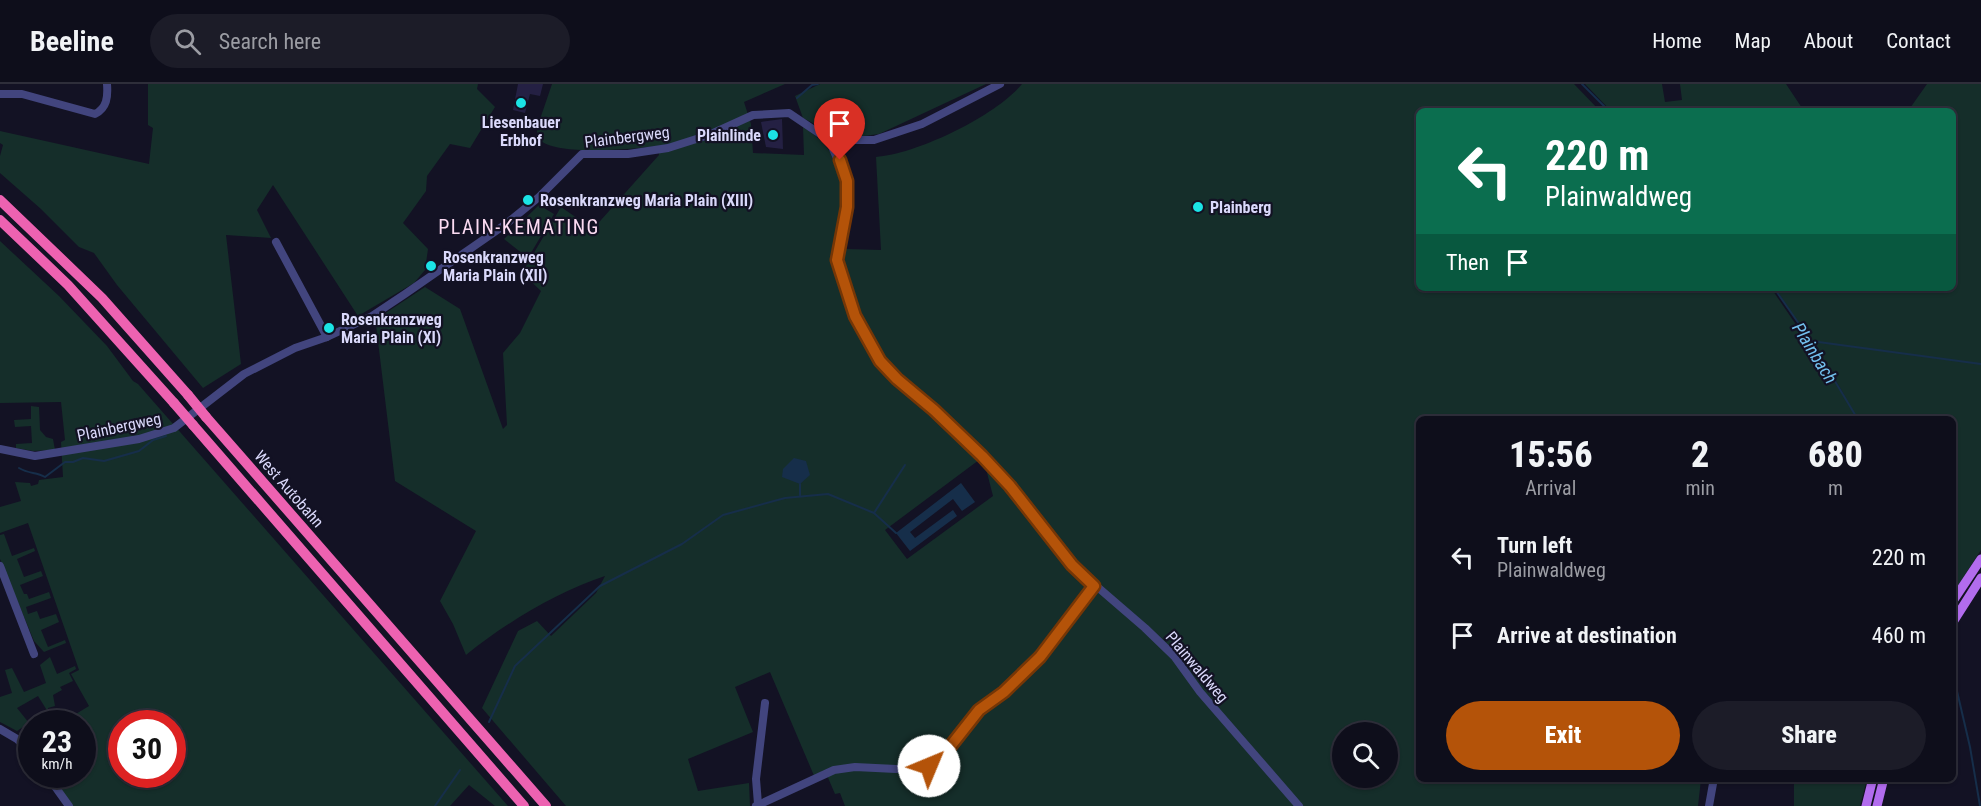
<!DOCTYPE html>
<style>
body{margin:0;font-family:"Roboto Condensed",sans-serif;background:#1c1c28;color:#f1f3f6;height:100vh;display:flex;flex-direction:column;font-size:22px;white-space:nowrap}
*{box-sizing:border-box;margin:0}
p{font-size:20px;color:#9b9ca3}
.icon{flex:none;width:33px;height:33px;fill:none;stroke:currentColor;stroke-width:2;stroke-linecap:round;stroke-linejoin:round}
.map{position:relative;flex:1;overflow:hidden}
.drawer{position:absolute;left:1416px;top:332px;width:540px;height:366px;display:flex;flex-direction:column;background:#0e0e1b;border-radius:9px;box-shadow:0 2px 4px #0004,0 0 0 2px #2e2e3a}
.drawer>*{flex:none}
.hud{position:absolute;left:1416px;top:24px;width:540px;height:183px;border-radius:9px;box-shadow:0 2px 4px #0004,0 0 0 2px #2e2e3a;background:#0b6e4f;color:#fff;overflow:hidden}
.fabs{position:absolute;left:1332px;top:638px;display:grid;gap:12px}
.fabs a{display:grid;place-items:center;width:66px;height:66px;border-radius:50%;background:#0e0e1b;box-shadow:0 2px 4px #0004,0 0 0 2px #2e2e3a;font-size:30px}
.speed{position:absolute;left:18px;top:626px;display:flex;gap:12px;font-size:30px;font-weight:700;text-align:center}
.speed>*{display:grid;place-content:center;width:78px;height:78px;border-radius:50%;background:#0e0e1b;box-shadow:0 2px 4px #0004,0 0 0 2px #2e2e3a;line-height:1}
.speed small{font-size:15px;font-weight:400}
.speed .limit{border:9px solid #d22;background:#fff;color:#111}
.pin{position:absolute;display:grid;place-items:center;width:51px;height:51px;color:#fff;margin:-62px -26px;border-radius:50% 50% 50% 0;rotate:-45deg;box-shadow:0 0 6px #0007}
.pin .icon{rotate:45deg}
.me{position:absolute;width:66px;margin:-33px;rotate:45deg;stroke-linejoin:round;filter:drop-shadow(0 0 4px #0008)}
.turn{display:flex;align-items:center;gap:21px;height:126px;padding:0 30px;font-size:27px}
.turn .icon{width:78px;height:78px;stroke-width:2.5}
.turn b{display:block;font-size:42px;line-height:51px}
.then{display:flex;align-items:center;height:57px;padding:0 30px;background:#0003;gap:12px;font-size:22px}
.eta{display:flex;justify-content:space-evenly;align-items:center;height:102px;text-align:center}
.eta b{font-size:36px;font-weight:800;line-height:42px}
.button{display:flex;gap:12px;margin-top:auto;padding:12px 30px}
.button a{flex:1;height:69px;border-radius:36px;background:#b45309;color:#fff;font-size:24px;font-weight:800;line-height:69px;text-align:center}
.button a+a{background:#1c1c28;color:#f1f3f6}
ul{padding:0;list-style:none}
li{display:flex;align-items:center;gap:18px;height:78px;padding:0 30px}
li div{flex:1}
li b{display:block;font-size:22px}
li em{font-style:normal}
header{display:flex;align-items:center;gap:36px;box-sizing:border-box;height:84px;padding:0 30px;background:#0e0e1b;border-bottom:2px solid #2e2e3a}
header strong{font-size:28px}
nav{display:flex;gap:33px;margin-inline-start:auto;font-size:21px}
.search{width:420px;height:54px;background:#1c1c28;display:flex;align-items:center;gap:15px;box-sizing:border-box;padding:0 21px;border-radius:33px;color:#9b9ca3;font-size:22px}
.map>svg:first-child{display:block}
.green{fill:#152e2a;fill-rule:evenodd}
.water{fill:#162e4a}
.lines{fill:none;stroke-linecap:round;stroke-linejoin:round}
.stream{stroke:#162e4a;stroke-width:2}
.building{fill:#242043}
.minor{stroke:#42457e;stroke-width:8}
.major{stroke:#b26cee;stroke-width:9}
.highway{stroke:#ed62b1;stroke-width:10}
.highway-bridge{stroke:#ed62b1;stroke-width:10}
.route-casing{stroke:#753606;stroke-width:15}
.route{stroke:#b45309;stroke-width:10}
.poi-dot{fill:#1be3e5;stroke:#131224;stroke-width:2}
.labels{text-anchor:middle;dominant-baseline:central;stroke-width:4.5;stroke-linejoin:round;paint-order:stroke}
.poi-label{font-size:16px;font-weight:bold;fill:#dad9fb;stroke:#131224;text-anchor:start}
.street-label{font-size:16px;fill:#dad9fb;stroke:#131224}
.water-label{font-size:18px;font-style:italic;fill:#73c1ef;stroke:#131224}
.quarter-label{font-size:20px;letter-spacing:1.5px;fill:#fbdbf2;stroke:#131224}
</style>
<header>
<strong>Beeline</strong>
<div class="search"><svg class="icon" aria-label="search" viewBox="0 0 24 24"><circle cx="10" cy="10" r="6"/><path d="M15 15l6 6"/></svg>Search here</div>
<nav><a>Home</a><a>Map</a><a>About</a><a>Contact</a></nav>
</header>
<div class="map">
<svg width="1981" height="722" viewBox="0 0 1981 722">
<rect width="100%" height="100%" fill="#131224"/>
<!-- green -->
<g class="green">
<polygon points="148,0 478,0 477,5 495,23 470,64 450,60 427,92 426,107 403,139 428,165 425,186 414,199 358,232 273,101 257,126 271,154 226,151 241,280 203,304 117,201 94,169 79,163 41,125 0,89 0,72 3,61 0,59 0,47 149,80 153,44 148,41"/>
<path d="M552,0H785L744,18L751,40L753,69L804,71L803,43C855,75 844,122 837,175L845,165L881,166L876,73C917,70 996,32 1022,0H1574L1600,27H1419V204H1771L1846,314L1820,270L1775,204H1953V27H1908L1927,0H1981V466L1957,503H1953V334H1419V694L1701,695L1698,722H845L840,709L835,710L826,689L815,694L770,588L735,603L753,648L688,675L698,707L749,699L750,722H566L482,624L518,547L537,537L551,552L596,509L605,492C555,509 507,538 466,571L453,540L440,517L476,447L395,397L376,241L378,234L425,203L460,225L503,345L507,341L503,269L520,249L541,207L522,189L561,123L593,145L659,71L658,62C632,65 561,72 541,57C537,54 537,49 537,44ZM983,373L993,412L907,475L885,446ZM1342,648H1388V693H1342Z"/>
<polygon points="820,0 986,0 879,50 856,53 833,50 807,36 803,34 795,12"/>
<polygon points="1585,0 1662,0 1665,18 1682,16 1680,0 1786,0 1804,27 1611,27"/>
<polygon points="539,121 554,130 528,174 504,155"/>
<path d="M0,157L59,212L107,262L133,297L138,300L508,722H495L469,701L450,722H72L51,690H82V639H61L89,622L71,590L79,586L28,439L0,449V423L21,417L15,398L30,399L31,402L38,400L39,396L63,393L61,358L65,356L61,318L0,319ZM122,639H172V690H122Z"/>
<polygon points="31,322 39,323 40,346 46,353 53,355 55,366 33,367 16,364 16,360 32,359 31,342 15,343 14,336 31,335"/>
<polygon points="4,450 12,472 34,464 35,467 17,475 24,493 41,487 43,492 20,501 24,510 27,510 29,515 49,508 51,514 26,523 28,530 37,527 40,535 56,530 59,538 41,546 48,563 65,556 66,559 44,568 34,557 0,475 0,451"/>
<polygon points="50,573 57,590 75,582 76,585 69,589 73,597 60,603 62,606 53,611 55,622 48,624 48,628 38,612 17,624 29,639 17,647 0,638 0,613 12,609 5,586 12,584 24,608 46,599 40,581"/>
<polygon points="1794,695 1794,694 1867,695 1860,722 1794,722"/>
</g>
<!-- water -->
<g class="water">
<polygon points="794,374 806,377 810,391 800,400 782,393 783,385"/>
<polygon points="961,399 975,418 962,427 953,415 910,448 915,454 953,426 957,432 910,467 896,449"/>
</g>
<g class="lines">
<!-- stream -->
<g class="stream">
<polyline points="1582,0 1609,27"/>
<polyline points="797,14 812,1 818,0"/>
<polyline points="1774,204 1811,257 1857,334"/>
<polyline points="1811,257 1981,280"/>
<path d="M19,384C29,390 36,388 45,393L65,378H73L83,374L104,377L139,367L153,356L166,352"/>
<polyline points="800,400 800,412"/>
<polyline points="874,429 905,381"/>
<polyline points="1953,590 1970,663 1980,722"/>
<polyline points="489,638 515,582 600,502 682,460 723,431 785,414 828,410 874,429 896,449"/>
<polyline points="435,722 460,686"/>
</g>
</g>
<!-- building -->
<g class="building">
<polygon points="518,0 543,0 540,12 530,10 525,29 513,26"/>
<polygon points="782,35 783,65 766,63 761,38"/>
</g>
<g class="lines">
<!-- minor -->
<g class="minor">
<path d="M0,10H22L95,30C107,24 108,13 107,0"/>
<polyline points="829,56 847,97 847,123 837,176 855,232 880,277 897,295 934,326 983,372 1010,402 1072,481 1145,544 1174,572 1200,608 1299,722"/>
<polyline points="276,158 327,253"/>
<polyline points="0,365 35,372 139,355 174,344 244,290 295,264 327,253 372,232 405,210 506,140 539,113 582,70 628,70 668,64 709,51 753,31 789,29 829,56 874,56 922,40 1000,0"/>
<polyline points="0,482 34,570"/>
<polyline points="0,645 17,655 32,669"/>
<polyline points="46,690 69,722"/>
<polyline points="758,720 756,695 765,619"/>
<polyline points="756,722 834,686 855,683 896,685 929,682 942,673 979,626 1004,608 1040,573 1094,502"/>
<polyline points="1709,722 1714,694"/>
</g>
<!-- major -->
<g class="major">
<polyline points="1953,517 1981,475"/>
<polyline points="1953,538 1981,494"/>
<polyline points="1866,722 1873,694"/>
<polyline points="1877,722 1884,694"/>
</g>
<!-- highway -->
<g class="highway">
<polyline points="0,116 102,214 188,311"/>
<polyline points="0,136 68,201 174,319"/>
<polyline points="206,333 546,722"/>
<polyline points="193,341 524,722"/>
</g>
<!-- highway-bridge -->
<g class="highway-bridge">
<polyline points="188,311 206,333"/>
<polyline points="174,319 193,341"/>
</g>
</g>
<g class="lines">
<!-- route casing -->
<g class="route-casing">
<polyline id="route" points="840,76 847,97 847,123 837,176 855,232 880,277 897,295 934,326 982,372 1010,402 1072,481 1094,502 1040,573 1004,608 979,626 942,673 929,682"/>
</g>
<!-- route -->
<use href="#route" class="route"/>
</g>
<!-- markers -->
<g class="poi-dot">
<circle cx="521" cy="19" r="6"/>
<circle cx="773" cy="51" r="6"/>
<circle cx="528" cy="116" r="6"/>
<circle cx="1198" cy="123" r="6"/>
<circle cx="431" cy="182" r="6"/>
<circle cx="329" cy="244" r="6"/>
</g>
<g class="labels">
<!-- poi labels -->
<g class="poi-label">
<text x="521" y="38" text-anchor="middle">Liesenbauer<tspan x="521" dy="18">Erbhof</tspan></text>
<text x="761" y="51" text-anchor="end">Plainlinde</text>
<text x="540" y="116">Rosenkranzweg Maria Plain (XIII)</text>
<text x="1210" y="123">Plainberg</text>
<text x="443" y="173">Rosenkranzweg<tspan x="443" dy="18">Maria Plain (XII)</tspan></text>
<text x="341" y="235">Rosenkranzweg<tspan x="341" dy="18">Maria Plain (XI)</tspan></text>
</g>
<!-- street labels -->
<g class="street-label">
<text transform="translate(627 53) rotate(-7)">Plainbergweg</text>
<text transform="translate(119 343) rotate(-12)">Plainbergweg</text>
<text transform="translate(289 405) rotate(49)">West Autobahn</text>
<text transform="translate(1197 583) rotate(50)">Plainwaldweg</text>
</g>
<!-- water labels -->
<g class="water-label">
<text transform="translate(1815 269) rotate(58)">Plainbach</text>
</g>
<!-- quarter labels -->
<g class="quarter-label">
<text x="519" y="143">PLAIN-KEMATING</text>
</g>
</g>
</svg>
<div class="fabs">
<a><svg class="icon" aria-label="search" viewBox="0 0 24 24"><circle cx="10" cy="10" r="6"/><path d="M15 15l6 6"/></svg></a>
</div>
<div class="speed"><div>23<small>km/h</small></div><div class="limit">30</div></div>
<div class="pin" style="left:840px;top:76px;background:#d93025"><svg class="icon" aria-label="arrive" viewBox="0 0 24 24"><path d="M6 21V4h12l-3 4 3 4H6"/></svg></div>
<svg class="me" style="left:929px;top:682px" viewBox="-20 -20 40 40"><circle r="19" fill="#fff"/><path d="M0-13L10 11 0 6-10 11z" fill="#b45309"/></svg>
<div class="hud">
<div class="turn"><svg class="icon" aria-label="left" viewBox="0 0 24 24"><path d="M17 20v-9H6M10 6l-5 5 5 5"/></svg><div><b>220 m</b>Plainwaldweg</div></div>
<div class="then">Then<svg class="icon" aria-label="arrive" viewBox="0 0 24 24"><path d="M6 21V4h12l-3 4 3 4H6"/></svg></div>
</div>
<section class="drawer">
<div class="eta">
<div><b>15:56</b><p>Arrival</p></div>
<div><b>2</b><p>min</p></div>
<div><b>680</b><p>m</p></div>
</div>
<ul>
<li><svg class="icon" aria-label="left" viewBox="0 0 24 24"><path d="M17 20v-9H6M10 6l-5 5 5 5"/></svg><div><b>Turn left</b><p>Plainwaldweg</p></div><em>220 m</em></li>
<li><svg class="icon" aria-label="arrive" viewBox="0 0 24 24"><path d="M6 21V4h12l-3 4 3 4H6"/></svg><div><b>Arrive at destination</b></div><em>460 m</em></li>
</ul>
<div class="button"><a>Exit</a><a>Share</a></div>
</section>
</div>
